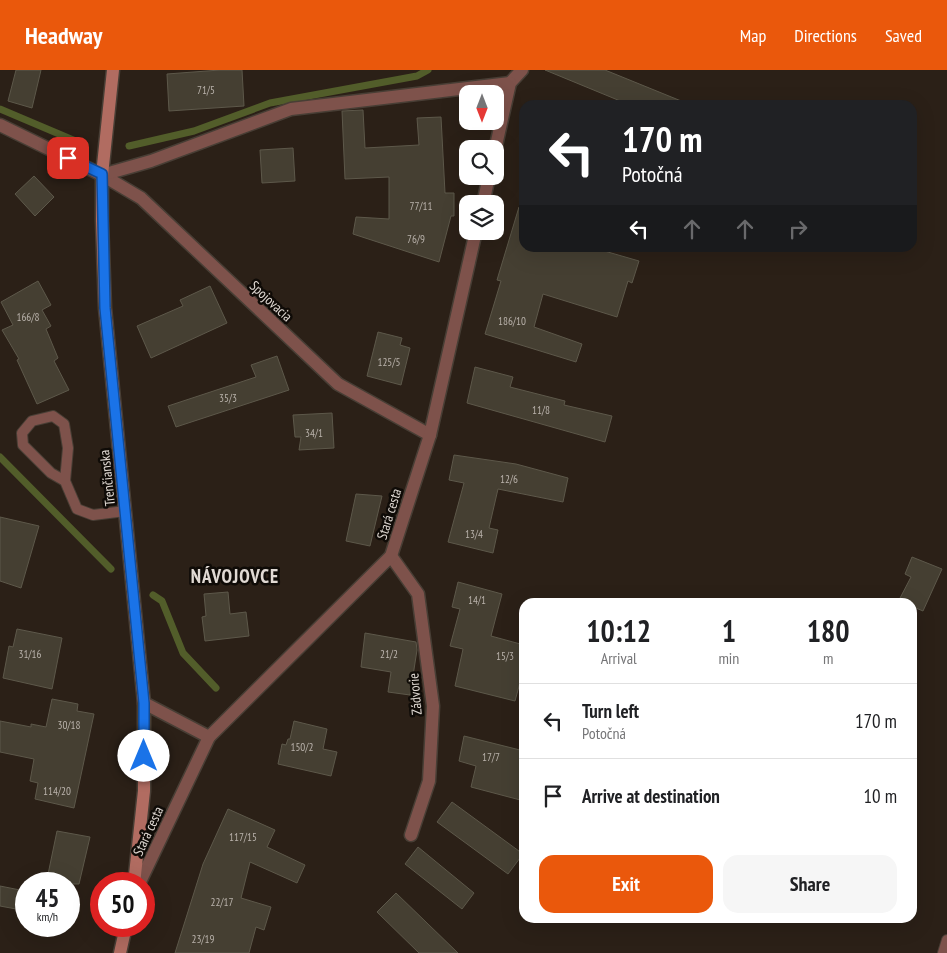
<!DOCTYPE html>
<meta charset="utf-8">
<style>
body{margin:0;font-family:"PT Sans Narrow",sans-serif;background:#f6f6f6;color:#202124;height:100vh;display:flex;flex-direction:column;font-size:19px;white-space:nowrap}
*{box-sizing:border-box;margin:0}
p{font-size:16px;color:#757577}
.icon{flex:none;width:28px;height:28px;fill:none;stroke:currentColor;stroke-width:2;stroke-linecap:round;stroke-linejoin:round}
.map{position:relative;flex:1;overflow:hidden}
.panel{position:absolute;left:519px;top:528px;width:398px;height:325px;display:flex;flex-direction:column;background:#fff;border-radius:15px;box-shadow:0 5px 20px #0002}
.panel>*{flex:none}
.banner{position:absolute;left:519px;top:30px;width:398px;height:152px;border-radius:15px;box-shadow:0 5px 20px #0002;background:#202124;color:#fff;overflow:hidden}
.needle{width:32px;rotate:180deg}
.fabs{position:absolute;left:459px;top:15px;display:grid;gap:10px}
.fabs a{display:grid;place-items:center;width:45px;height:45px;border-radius:10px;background:#fff;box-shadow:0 5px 20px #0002;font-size:25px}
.speed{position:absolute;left:15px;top:802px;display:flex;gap:10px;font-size:25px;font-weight:700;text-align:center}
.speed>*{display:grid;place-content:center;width:65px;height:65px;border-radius:50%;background:#fff;box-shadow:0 5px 20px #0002;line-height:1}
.speed small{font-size:12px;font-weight:400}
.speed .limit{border:8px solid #d22;background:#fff;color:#111}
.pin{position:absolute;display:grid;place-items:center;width:42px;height:42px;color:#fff;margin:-21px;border-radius:10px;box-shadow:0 2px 8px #0006}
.me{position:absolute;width:55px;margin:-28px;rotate:0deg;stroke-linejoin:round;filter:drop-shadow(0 0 4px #0008)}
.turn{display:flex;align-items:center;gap:18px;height:105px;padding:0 20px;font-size:22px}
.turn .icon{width:65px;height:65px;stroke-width:2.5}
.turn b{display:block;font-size:35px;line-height:42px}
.lanes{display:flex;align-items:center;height:48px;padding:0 20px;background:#0003;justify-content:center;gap:25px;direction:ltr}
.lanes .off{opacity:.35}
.eta{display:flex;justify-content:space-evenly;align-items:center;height:85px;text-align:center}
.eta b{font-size:30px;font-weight:700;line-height:35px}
.button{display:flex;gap:10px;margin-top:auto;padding:10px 20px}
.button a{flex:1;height:58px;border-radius:15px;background:#ea580c;color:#fff;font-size:20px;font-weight:700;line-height:58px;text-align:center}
.button a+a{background:#f6f6f6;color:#202124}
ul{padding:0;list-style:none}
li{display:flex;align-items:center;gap:15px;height:75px;padding:0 20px;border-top:1px solid #e0e0e0}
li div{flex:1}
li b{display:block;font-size:19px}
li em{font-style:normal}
header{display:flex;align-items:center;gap:30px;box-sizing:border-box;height:70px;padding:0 25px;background:#ea580c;color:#fff}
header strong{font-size:24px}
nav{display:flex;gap:28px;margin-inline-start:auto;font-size:18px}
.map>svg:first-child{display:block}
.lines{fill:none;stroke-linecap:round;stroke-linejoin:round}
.stream{stroke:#525d2a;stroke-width:7}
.building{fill:#453f32;stroke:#5d584a}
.service-casing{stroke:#483e35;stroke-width:12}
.minor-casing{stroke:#483e35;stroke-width:15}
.secondary-casing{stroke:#483e35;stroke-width:15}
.service{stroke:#7e524b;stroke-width:10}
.minor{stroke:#7e524b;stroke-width:12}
.secondary{stroke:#b16c61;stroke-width:12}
.route-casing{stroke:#114b97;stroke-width:12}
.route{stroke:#1a73e8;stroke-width:9}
.labels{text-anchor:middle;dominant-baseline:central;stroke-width:5;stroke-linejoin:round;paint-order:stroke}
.number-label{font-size:11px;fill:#b9b2ab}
.street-label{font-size:14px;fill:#e0d9d3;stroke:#0f0b07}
.district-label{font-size:19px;font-weight:bold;letter-spacing:1px;fill:#e0d9d3;stroke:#0f0b07}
</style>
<header>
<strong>Headway</strong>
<nav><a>Map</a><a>Directions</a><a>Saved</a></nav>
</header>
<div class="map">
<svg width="947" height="883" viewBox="0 0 947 883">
<rect width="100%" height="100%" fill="#2b2017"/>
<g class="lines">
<!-- stream -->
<g class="stream">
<polyline points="0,39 85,75"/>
<polyline points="129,76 194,61 270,33 417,6 428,0"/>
<polyline points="0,387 111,499"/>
<polyline points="153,525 162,531 183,583 216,618"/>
</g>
</g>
<!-- building -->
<g class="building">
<polygon points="16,0 41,0 32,38 8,31"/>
<polygon points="220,0 242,0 244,36 169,41 167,4"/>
<polygon points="545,0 605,0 691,35 630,35"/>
<polygon points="363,40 365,78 419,75 417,48 441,47 445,123 454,123 454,146 451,146 439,192 353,164 356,147 389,149 389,107 345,109 342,41"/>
<polygon points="293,78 295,111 262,113 260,80"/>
<polygon points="34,106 54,127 35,146 15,124"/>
<polygon points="519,137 524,137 524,178 594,178 639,191 632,213 628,211 617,247 543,224 534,257 582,274 576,292 485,264 501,211 497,210"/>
<polygon points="38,211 51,235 42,240 51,256 46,259 58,288 54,291 69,320 37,334 17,290 19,289 2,260 13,255 1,232"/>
<polygon points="210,216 227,253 151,288 137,256 183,236 180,230"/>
<polygon points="378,262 402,268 400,275 410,278 401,315 367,306"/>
<polygon points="277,286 289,320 176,357 168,336 256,307 251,295"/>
<polygon points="475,297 513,307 510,317 565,331 564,335 612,346 605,372 467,333"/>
<polygon points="332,343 334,378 299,380 301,367 295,367 293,345"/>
<polygon points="454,385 516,394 568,408 563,432 498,419 489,458 498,460 493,483 448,472 464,413 449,410"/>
<polygon points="356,424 382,426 370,476 346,471"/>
<polygon points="0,447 39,456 21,518 0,511"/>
<polygon points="912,487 942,499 923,541 911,536 911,532 899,530 911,507 905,504"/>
<polygon points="458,512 502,524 491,566 524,575 524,598 515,631 455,616 463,579 450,576 460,539 452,537"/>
<polygon points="228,522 230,544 246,542 249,566 205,571 202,547 206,546 204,524"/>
<polygon points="17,559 62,568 52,619 3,608 9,576 13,577"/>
<polygon points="365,563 416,572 417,580 410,625 388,622 391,602 361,597"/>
<polygon points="52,629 78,634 77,641 94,644 74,738 35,729 38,713 30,711 34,689 0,682 0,651 31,657 31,654 46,657"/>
<polygon points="294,651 327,659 323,679 337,682 331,706 278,694 282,674 286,675 288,669 290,669"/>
<polygon points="464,666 524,681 524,731 471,717 476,696 459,691"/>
<polygon points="452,732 523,784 508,804 437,752"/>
<polygon points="228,739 275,760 267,777 305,795 297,813 250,792 241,828 271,837 264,860 256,857 249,883 175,883 203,794"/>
<polygon points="57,761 90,767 79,814 46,814"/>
<polygon points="418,777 474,823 462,839 405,794"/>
<polygon points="0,816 20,820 16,839 0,836"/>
<polygon points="396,823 458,883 419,883 377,842"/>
</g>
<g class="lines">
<!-- service casing -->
<g class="service-casing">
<g id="service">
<polyline points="65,411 51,403 23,375 22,363 32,351 53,346 64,354 68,378 65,411 77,439 93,445 125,441"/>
<polyline points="943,883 947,870"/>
</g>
</g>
<!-- minor casing -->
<g class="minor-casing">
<g id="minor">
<polyline points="0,55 102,105 141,128 338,314 430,365"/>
<polyline points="495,80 510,13 522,0"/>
<polyline points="102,105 151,91 291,39 510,13"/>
<polyline points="483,134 489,106"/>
<polyline points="391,486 418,524 433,636 429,711 411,765"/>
<polyline points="209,667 391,486 430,365 476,161"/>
<polyline points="139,814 209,667 144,633"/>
</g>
</g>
<!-- secondary casing -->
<g class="secondary-casing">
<g id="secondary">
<polyline points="113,0 102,105 102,151 105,238 144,633 144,721 134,814"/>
<polyline points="120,883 126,856"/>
</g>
</g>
<!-- service -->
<use href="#service" class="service"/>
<!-- minor -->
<use href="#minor" class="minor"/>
<!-- secondary -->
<use href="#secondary" class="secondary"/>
</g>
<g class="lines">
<!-- route casing -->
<g class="route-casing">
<polyline id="route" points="68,88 102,104 105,238 144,633 144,686"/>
</g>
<!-- route -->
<use href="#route" class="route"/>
</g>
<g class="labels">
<!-- number labels -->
<g class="number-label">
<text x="206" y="20">71/5</text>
<text x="421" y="136">77/11</text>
<text x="416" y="169">76/9</text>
<text x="28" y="247">166/8</text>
<text x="512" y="251">186/10</text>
<text x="389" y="292">125/5</text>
<text x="228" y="328">35/3</text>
<text x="541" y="340">11/8</text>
<text x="314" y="363">34/1</text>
<text x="509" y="409">12/6</text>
<text x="474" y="464">13/4</text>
<text x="477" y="530">14/1</text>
<text x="30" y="584">31/16</text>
<text x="389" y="584">21/2</text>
<text x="505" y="586">15/3</text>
<text x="69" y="655">30/18</text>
<text x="302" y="677">150/2</text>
<text x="491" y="687">17/7</text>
<text x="57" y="721">114/20</text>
<text x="243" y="767">117/15</text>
<text x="222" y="832">22/17</text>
<text x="203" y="869">23/19</text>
</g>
<!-- street labels -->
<g class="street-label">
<text transform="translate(271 231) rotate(43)">Spojovacia</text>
<text transform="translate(107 408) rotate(-96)">Trenčianska</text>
<text transform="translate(389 444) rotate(-73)">Stará cesta</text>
<text transform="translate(415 624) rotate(-95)">Zádvorie</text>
<text transform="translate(148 761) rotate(-65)">Stará cesta</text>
</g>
<!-- district labels -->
<g class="district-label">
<text x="235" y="506">NÁVOJOVCE</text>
</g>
</g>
</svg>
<div class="fabs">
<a><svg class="needle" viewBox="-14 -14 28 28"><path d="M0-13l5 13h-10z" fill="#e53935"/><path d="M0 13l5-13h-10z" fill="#757577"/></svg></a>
<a><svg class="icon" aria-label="search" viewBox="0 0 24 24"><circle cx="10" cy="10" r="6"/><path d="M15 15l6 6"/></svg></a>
<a><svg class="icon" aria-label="layers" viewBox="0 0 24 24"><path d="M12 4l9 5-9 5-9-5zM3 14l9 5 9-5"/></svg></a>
</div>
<div class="speed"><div>45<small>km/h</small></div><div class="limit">50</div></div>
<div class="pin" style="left:68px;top:88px;background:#d93025"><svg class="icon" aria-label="arrive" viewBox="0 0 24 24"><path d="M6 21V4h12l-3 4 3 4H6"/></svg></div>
<svg class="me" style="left:144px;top:686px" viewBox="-20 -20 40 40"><circle r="19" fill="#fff"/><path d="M0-13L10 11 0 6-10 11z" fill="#1a73e8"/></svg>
<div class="banner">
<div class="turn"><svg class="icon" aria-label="left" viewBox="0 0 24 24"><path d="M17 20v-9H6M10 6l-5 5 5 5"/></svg><div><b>170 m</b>Potočná</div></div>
<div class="lanes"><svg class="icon" aria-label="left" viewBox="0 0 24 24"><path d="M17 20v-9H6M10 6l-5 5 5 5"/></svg><svg class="icon off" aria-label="ahead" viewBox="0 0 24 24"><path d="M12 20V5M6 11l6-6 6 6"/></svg><svg class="icon off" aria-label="ahead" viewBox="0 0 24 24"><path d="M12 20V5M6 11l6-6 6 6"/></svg><svg class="icon off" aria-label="right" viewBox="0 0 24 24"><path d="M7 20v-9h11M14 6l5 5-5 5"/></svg></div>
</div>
<section class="panel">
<div class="eta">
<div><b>10:12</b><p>Arrival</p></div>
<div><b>1</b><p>min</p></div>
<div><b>180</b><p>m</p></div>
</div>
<ul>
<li><svg class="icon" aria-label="left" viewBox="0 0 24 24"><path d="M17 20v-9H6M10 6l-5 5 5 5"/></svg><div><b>Turn left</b><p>Potočná</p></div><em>170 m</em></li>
<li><svg class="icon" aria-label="arrive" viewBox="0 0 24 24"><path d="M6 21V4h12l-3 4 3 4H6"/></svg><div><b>Arrive at destination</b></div><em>10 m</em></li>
</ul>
<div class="button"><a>Exit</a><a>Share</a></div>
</section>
</div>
